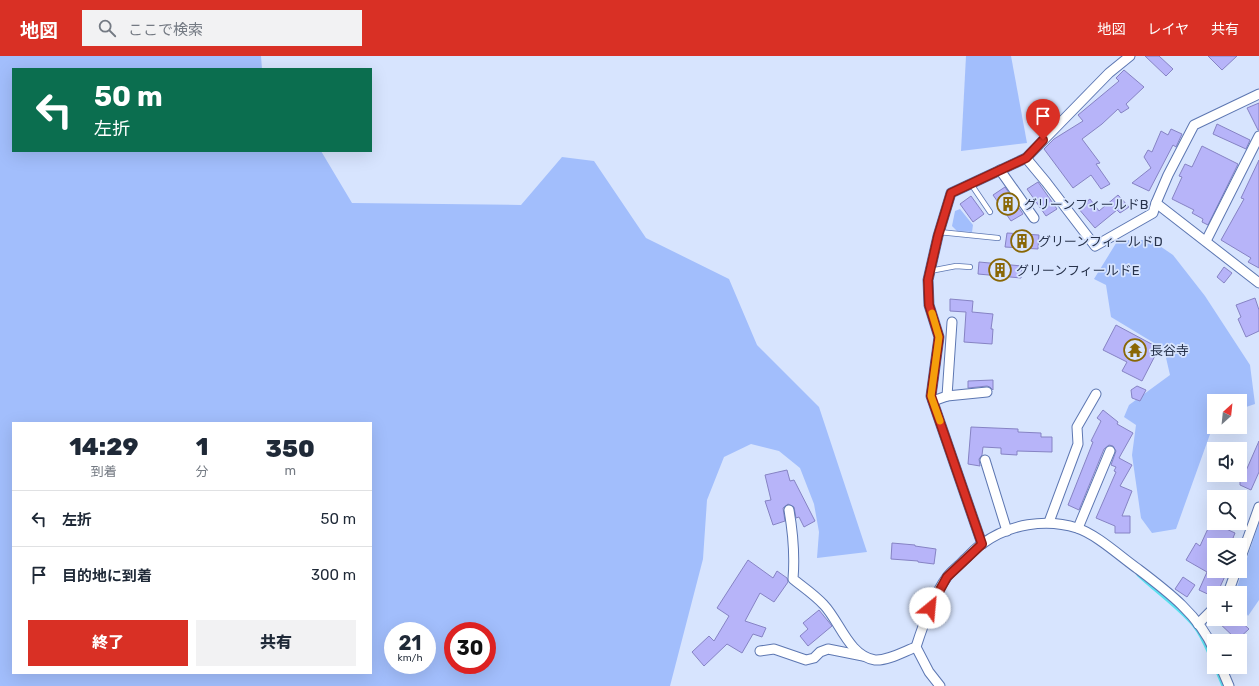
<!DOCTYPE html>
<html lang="ja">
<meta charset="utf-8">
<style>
body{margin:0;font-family:Rubik,"Noto Sans JP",sans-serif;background:#f2f2f3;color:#1f2937;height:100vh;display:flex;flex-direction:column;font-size:15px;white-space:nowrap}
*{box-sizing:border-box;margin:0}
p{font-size:13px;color:#747a83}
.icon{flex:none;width:22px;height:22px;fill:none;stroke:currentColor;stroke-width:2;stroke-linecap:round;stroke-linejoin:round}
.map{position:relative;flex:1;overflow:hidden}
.details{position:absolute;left:12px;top:366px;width:360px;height:252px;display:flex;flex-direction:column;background:#fff;border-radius:0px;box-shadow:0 4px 16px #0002}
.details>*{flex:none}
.hud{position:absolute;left:12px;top:12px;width:360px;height:84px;border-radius:0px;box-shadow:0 4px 16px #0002;background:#0b6e4f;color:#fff;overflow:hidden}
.needle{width:26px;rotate:27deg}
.fabs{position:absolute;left:1207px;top:338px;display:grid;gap:8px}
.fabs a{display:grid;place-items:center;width:40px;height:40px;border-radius:0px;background:#fff;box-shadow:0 4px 16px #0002;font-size:20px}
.speed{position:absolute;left:384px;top:566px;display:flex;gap:8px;font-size:20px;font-weight:700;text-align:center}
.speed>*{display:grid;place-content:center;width:52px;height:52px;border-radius:50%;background:#fff;box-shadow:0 4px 16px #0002;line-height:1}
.speed small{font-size:10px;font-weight:400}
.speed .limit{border:6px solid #d22;background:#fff;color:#111}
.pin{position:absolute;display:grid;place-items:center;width:34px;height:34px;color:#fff;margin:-41px -17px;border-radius:50% 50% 50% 0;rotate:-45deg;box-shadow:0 0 4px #0007}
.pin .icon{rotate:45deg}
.me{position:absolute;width:44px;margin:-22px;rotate:28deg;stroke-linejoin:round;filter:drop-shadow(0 0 3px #0008)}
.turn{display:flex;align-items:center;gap:14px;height:84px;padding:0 16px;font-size:18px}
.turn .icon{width:52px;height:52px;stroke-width:2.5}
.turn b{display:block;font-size:28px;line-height:34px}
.eta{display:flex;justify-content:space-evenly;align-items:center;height:68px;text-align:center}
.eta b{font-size:24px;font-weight:800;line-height:28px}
.primary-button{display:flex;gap:8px;margin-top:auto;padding:8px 16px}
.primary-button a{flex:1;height:46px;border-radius:0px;background:#d93025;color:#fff;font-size:16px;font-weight:800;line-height:46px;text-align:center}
.primary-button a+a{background:#f2f2f3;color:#1f2937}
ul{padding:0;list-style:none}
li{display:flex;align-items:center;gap:12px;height:56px;padding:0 16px;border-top:1px solid #e0e1e3}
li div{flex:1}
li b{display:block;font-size:15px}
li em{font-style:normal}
header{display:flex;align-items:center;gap:24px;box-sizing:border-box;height:56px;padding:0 20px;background:#d93025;color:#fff}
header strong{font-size:19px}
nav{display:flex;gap:22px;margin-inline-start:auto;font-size:14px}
.search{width:280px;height:36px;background:#f2f2f3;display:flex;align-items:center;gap:10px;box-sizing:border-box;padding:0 14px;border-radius:0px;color:#747a83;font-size:15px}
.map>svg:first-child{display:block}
.green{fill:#a2befc;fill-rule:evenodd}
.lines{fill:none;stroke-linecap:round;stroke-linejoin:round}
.stream{stroke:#5ae1f0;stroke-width:3}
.building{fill:#b7b4f9;stroke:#8683c4}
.lane-casing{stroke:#5d77b2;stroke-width:6}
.street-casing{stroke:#5d77b2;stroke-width:11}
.lane{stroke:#fff;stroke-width:4.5}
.street{stroke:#fff;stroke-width:9}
.route-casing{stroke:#8d1f18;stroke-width:10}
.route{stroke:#d93025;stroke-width:7}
.slow{stroke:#f59e0b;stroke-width:7}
.labels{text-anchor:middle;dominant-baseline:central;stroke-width:3.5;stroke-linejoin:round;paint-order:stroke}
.poi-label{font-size:13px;fill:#27324b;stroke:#d7e4fe;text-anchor:start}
</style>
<header>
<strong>地図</strong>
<div class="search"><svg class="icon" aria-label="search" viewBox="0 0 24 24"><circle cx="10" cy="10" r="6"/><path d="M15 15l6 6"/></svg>ここで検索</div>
<nav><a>地図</a><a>レイヤ</a><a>共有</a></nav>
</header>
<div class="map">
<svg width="1259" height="630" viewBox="0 0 1259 630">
<rect width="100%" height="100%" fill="#d7e4fe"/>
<!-- green -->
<g class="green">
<path d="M0,0H261L262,13H13V95H321L352,147L521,149L562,101L594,105L646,182L729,223L757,289L819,351L867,496L817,502L819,476L814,448L800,412L779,395L751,388L724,401L707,444L703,503L670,630H0ZM13,367H371V617H13ZM393,575H427V609H393ZM453,575H487V609H453Z"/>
<polygon points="966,0 1011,0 1027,87 961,95"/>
<polygon points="960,153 973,169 972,176 957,175 952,170 955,155"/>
<polygon points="1118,184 1151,184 1173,199 1205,240 1250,309 1255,348 1240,353 1240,345 1214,345 1214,367 1176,473 1152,477 1141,462 1132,399 1136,369 1124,361 1129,349 1170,319 1164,293 1111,261 1106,229 1094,223"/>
<polygon points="1259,467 1259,544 1248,560 1240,546 1240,537 1235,537"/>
</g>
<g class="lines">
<!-- stream -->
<g class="stream">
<path d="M1138,519C1156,536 1178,551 1194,570C1203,581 1208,596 1214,609"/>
<polyline points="1215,611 1223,630"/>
</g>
</g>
<!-- building -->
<g class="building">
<polygon points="1145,0 1159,0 1173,13 1166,20"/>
<polygon points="1208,0 1237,0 1222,14"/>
<polygon points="1124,14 1144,31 1126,48 1129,52 1121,57 1118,53 1102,68 1082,83 1100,107 1096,108 1110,128 1101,133 1091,119 1073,132 1044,93 1054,83 1083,65 1078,59 1119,25 1116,22"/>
<polygon points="1259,47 1259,74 1258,74 1247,52"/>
<polygon points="1217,68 1250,84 1246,93 1213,78"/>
<polygon points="1171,73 1182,78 1176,91 1173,89 1149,135 1132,127 1151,112 1144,101 1148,94 1152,96 1161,75 1168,79"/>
<polygon points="1202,90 1238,108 1208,169 1202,166 1203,163 1192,157 1194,154 1172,143 1182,121 1179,120 1185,108 1192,111"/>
<polygon points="1259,104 1259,212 1248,206 1251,202 1221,184 1244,143 1241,142"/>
<polygon points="1038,126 1057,153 1046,160 1027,133"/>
<polygon points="1005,131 1023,158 1011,165 993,139"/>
<polygon points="1118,139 1129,151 1120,157 1117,154 1095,172 1078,152 1090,143 1099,155"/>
<polygon points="971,140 984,158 973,166 960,148"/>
<polygon points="1007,177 1039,179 1038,193 1005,191"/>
<polygon points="979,206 1022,210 1021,222 978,218"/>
<polygon points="1224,211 1232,217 1224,227 1217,221"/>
<polygon points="1255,242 1259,254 1259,275 1246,281 1238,263 1241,261 1236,249"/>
<polygon points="950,243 973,245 972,256 993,258 991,273 993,273 992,288 964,286 966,256 950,255"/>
<polygon points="1116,269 1159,292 1142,325 1122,315 1127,306 1103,294"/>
<polygon points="993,324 993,334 990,331 987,330 968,332 968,325"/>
<polygon points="1137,330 1146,334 1140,345 1132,342 1131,334"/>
<polygon points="1103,354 1118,366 1117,368 1133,377 1119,402 1132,409 1120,430 1132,435 1122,460 1130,460 1130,477 1115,477 1115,470 1096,462 1116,416 1114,415 1116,411 1111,409 1116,395 1113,390 1109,389 1104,393 1079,454 1068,449 1093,386 1091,385 1101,365 1097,362"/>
<polygon points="971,371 1018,373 1018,376 1041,377 1041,381 1052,381 1052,396 1017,395 1017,399 1001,398 1001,392 983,391 982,399 979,403 980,410 968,408"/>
<polygon points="1259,385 1259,416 1251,434 1240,429 1240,414 1245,417"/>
<polygon points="787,414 790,425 794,424 815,465 804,471 799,461 796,462 794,451 788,448 783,452 785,465 773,469 765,445 771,444 765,419"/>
<polygon points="1211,466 1235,477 1233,482 1235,483 1233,489 1225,489 1214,484 1214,515 1219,515 1226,518 1220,531 1223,532 1222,537 1214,537 1214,541 1199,534 1207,516 1186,504 1196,487 1200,490"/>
<polygon points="892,487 915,489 915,490 936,493 934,508 918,506 918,505 891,503"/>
<polygon points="748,504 773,522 777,515 787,522 788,526 774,546 760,537 745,565 766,572 762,581 753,578 742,597 727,588 704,610 692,596 709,580 714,585 729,560 717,552"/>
<polygon points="1183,521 1195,529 1187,541 1175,533"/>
<polygon points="819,554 832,570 808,590 800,580 808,573 803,567"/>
<polygon points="1215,563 1238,563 1249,573 1237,584"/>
</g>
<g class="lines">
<!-- lane casing -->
<g class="lane-casing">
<g id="lane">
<polyline points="971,128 990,156"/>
<polyline points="939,176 998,182"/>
<polyline points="930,215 956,210 970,211"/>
</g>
</g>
<!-- street casing -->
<g class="street-casing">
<g id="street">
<polyline points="1026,102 1046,126 1095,190 1153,157 1156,147 1168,119 1194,69 1259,38"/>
<polyline points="1000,114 1034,162"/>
<polyline points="1156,147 1259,227"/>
<polyline points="1206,185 1259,80"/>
<polyline points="947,340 987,336"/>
<polyline points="933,345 947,340 952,266"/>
<polyline points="985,404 1007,475"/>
<path d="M789,454C793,477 795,499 793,523C803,531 815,539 824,549C840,566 849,600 875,604C888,605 905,595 916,591"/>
<polyline points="1049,466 1078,388 1077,371 1096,338"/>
<polyline points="1078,472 1110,395"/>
<polyline points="982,488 931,340 939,281 929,249 928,224 938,180 951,137 1026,102 1109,17 1130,0"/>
<polyline points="1240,504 1259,451"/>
<polyline points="1228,537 1236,515"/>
<polyline points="1198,568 1214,552"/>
<polyline points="760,595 774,593 806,604 814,602 820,596 828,593 863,600"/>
<polyline points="1221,611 1229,630"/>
<path d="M940,630L929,616L916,591C923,569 933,540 947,521C951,515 959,510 964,504C970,499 975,492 982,488C1009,468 1046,462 1077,472C1096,478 1121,501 1138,513C1167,535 1199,559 1214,594"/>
</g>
</g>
<!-- lane -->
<use href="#lane" class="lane"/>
<!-- street -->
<use href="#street" class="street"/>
</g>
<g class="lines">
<!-- route casing -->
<g class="route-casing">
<polyline id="route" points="930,552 947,521 982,488 931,340 939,281 929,249 928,224 938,180 951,137 1026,102 1043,84"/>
</g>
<!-- route -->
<use href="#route" class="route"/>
<!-- slow -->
<polyline class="slow" points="932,257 939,281 931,340 940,365"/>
</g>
<!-- icons -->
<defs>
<g id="building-ring" transform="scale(1.15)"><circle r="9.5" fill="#d7e4fe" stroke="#896705" stroke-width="1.5"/><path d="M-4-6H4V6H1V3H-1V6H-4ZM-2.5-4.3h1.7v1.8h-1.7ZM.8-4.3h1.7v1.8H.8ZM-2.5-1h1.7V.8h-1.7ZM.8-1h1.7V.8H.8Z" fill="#896705"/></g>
<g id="temple-ring" transform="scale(1.15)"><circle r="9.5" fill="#d7e4fe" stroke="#896705" stroke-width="1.5"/><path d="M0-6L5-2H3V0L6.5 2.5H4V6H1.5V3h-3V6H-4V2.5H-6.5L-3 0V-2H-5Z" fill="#896705"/></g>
</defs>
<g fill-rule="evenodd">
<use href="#building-ring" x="1008" y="148"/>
<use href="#building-ring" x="1022" y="185"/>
<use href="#building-ring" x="1000" y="214"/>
<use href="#temple-ring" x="1135" y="294"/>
</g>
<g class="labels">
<!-- poi labels -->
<g class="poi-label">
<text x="1024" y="148">グリーンフィールドB</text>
<text x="1038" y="185">グリーンフィールドD</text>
<text x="1016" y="214">グリーンフィールドE</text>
<text x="1150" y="294">長谷寺</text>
</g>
</g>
</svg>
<div class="fabs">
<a><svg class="needle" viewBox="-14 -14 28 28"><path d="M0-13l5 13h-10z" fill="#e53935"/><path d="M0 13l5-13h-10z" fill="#747a83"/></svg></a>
<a><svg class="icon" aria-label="sound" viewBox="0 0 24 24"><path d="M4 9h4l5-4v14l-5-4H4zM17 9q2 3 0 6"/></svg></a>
<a><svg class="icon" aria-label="search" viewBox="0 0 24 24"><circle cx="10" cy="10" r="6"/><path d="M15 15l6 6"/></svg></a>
<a><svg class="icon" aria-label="layers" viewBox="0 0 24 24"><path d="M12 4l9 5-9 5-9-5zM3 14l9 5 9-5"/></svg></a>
<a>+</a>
<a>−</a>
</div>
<div class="speed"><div>21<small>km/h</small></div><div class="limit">30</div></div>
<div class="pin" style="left:1043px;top:84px;background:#d93025"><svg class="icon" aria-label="arrive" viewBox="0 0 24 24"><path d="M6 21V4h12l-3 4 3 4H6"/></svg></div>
<svg class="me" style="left:930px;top:552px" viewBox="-20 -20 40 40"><circle r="19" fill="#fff"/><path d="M0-13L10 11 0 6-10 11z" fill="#d93025"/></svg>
<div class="hud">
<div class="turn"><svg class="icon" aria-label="left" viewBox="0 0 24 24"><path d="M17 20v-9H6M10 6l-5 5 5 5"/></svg><div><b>50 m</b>左折</div></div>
</div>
<section class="details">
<div class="eta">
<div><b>14:29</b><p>到着</p></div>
<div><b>1</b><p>分</p></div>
<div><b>350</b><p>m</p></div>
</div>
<ul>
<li><svg class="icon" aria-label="left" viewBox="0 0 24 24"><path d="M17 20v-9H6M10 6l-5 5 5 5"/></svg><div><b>左折</b></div><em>50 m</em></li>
<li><svg class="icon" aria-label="arrive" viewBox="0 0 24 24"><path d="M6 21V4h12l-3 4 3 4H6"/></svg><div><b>目的地に到着</b></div><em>300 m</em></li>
</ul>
<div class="primary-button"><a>終了</a><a>共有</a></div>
</section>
</div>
